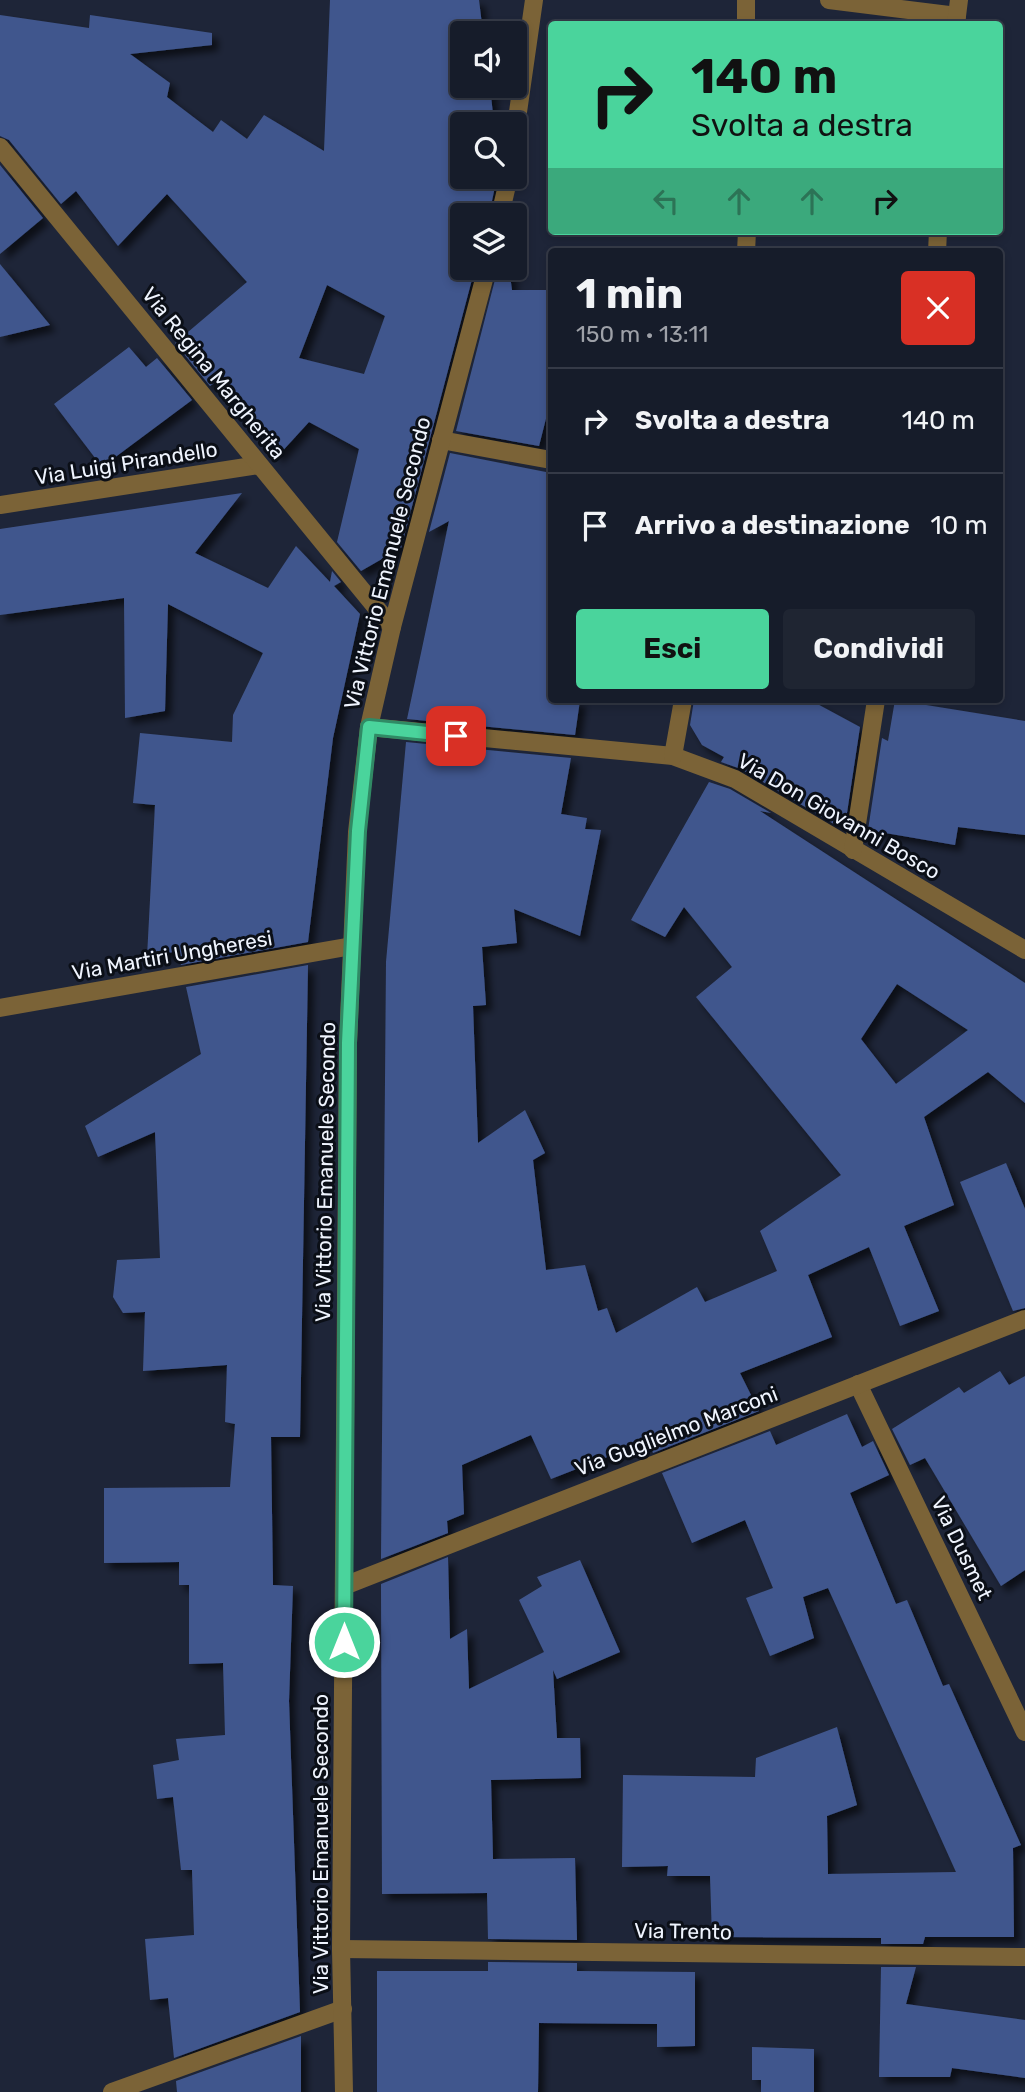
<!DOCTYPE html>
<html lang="it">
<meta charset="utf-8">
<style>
body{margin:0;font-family:Rubik,sans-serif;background:#1f2532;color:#f1f3f6;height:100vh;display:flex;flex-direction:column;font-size:26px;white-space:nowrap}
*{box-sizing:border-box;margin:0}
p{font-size:23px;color:#9ea1a8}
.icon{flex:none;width:38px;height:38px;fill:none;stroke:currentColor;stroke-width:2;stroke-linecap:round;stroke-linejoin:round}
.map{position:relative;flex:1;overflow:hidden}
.drawer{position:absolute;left:548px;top:248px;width:455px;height:455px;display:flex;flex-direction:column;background:#161c2a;border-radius:7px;box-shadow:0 4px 10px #0003,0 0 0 2px #353a47}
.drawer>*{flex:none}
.top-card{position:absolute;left:548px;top:21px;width:455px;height:214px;border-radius:7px;box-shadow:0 4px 10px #0003,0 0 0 2px #353a47;background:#4ad49c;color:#111;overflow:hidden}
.fabs{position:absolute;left:450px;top:21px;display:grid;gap:14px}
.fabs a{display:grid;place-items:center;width:77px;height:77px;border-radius:7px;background:#161c2a;box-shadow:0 4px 10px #0003,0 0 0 2px #353a47;font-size:35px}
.pin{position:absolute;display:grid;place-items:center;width:60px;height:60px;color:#fff;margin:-30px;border-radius:14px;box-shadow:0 4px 10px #0006}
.me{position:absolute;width:77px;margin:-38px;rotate:0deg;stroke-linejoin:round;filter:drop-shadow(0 0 5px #0008)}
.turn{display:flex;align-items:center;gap:24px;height:147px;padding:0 28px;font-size:32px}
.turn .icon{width:91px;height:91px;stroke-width:2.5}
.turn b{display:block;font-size:49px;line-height:60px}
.lanes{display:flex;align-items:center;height:66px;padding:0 28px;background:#0003;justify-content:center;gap:35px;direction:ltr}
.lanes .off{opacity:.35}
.round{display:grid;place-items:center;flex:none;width:74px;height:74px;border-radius:7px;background:#1f2532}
.summary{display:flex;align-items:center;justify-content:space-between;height:119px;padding:0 28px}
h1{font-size:42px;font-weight:700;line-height:52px}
.primary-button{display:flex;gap:14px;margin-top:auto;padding:14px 28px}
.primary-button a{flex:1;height:80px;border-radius:7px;background:#4ad49c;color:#111;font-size:28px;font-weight:700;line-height:80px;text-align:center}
.primary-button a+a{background:#1f2532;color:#f1f3f6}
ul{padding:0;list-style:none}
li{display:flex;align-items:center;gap:21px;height:105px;padding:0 28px;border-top:2px solid #353a47}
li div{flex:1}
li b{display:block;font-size:26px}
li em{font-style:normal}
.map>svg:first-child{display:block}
.building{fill:#41578d;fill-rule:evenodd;filter:url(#shadow)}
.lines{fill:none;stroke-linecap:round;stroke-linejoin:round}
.pedestrian{stroke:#7b6337;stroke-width:18}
.minor{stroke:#7b6337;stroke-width:18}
.tertiary{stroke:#7b6337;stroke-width:18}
.route-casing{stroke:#308a65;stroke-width:18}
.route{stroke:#4ad49c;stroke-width:12}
.labels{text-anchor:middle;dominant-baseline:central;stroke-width:6;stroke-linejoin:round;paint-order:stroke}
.street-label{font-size:21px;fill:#eff4fe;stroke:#0b0f17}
</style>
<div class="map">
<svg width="1025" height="2092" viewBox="0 0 1025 2092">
<defs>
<filter id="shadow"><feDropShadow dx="6" dy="6" stdDeviation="3.5" flood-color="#0009"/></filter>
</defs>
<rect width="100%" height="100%" fill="#1e2538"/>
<!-- building -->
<g class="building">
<path d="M330,0H479L483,33H462V86H490L494,124H462V177H497L489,215H462V268H475L401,548L361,571L337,542L359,449L309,422L277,457L218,380L210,386L175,343L247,282L167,194L118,246L76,191L61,204L9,140L0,136V15L89,28L90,15L212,33V45L130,54L170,83L167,97L213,132L221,120L247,139L264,115L324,151ZM327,285L385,316L364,374L299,358Z"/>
<polygon points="0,165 43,218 0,254"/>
<polygon points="0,264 50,325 0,337"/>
<polygon points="498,268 509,268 512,290 551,290 551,399 539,446 456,431"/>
<polygon points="129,347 146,367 157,358 192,400 102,467 54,404"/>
<polygon points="450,453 551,473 551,700 580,700 575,735 407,719 449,521 429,532"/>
<polygon points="242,493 195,553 268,588 296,546 330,582 332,571 341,582 334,586 360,614 333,738 308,942 181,965 178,951 147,957 155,805 133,803 140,733 232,742 233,715 263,653 168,604 165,711 125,718 124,598 0,615 0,529"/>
<polygon points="694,700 810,700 860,727 845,826 834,824 741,769 721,762 724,757 702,745 690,725"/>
<polygon points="895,700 1025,721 1025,835 958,827 955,845 868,830 882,738 888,741"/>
<path d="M406,742L571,758L561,814L587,818L585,829L601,830L580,936L514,909L517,943L482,947L486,1005L473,1006L478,1143L525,1110L545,1153L533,1160L546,1270L585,1265L598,1311L607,1308L616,1333L697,1287L705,1302L777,1271L760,1231L841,1175L696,997L732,967L684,907L665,937L631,920L709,782L730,789L771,813L760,811L1025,983V1103L988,1072L924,1117L954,1205L904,1226L939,1311L900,1326L869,1247L808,1275L832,1337L740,1373L759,1411L653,1453L648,1441L551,1479L531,1435L462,1465L464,1514L447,1521L448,1533L381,1559L386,962ZM897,984L968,1030L896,1084L861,1039Z"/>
<polygon points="308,965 300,1437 271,1437 273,1585 293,1586 289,1701 300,2012 174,2058 168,1998 150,2000 145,1939 194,1935 192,1870 181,1870 173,1797 157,1799 153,1765 179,1760 176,1739 225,1735 223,1663 189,1664 189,1585 179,1585 179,1562 104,1563 104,1488 230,1487 235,1424 225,1422 227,1365 143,1371 145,1312 123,1313 113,1297 117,1260 160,1258 155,1132 98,1157 85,1126 201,1054 186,987"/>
<polygon points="1006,1163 1025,1209 1025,1308 1013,1311 960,1182"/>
<polygon points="1000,1371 1009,1385 1025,1376 1025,1570 1001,1586 925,1458 910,1465 892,1429 959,1387 964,1393"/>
<polygon points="847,1414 862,1447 873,1441 889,1475 850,1493 896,1604 907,1600 943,1686 949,1684 1021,1845 1013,1848 1014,1937 925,1937 923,1944 881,1944 881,1938 712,1937 710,1876 667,1876 668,1866 622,1867 623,1775 755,1777 756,1758 837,1727 857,1805 827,1816 828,1874 956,1872 828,1588 803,1597 814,1638 770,1656 746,1598 773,1588 745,1520 692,1543 662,1473 770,1431 776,1445"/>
<polygon points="448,1557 450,1639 467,1629 469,1689 544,1652 519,1600 542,1586 537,1577 580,1560 620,1652 557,1679 553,1670 557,1738 580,1738 581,1778 491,1780 493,1859 575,1858 577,1940 488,1939 487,1893 382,1894 381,1584"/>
<polygon points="488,1962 577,1963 577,1971 695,1972 695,2046 657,2047 657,2024 539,2023 538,2092 377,2092 377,1971 488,1971"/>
<polygon points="881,1967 916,1967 906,2004 1025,2020 1025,2078 952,2068 950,2077 879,2077"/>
<polygon points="301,2036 301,2092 177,2092 176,2081"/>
<polygon points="752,2047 814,2049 814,2092 761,2092 761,2080 752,2080"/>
</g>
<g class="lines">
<!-- pedestrian -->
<polyline class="pedestrian" points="112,2092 343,2009"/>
<!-- minor -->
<g class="minor">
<polyline points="746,0 746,24"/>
<polyline points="829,0 957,16"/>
<polyline points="956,24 959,0"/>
<polyline points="746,252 747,231"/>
<polyline points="937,252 938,231"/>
<polyline points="441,440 551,460"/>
<polyline points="0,505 259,465"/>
<polyline points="369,727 673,756 735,779 1025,950"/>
<polyline points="673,756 683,700"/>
<polyline points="853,850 876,700"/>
<polyline points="858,1384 1025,1732"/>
<polyline points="344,1586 1025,1319"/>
<polyline points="341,1949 1025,1957"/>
</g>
<!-- tertiary -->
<g class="tertiary">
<polyline points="514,140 534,0"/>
<polyline points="0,147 392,627"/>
<polyline points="500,215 509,177"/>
<polyline points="0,1008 352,946"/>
<polyline points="344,2092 341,1949 348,1043 357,832 369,727 392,627 487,268"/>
</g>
</g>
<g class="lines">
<!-- route casing -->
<g class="route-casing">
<polyline id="route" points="344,1642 348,1043 358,831 369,727 456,736"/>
</g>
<!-- route -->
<use href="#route" class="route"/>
</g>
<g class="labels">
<!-- street labels -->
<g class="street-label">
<text transform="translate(214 373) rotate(51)">Via Regina Margherita</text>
<text transform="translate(126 463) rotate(-9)">Via Luigi Pirandello</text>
<text transform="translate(387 563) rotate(-76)">Via Vittorio Emanuele Secondo</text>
<text transform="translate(839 816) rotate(30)">Via Don Giovanni Bosco</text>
<text transform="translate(172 955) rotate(-10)">Via Martiri Ungheresi</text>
<text transform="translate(325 1172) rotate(-89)">Via Vittorio Emanuele Secondo</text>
<text transform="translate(676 1431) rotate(-21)">Via Guglielmo Marconi</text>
<text transform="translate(962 1548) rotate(64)">Via Dusmet</text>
<text transform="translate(320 1844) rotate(-90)">Via Vittorio Emanuele Secondo</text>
<text transform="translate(683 1931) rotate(1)">Via Trento</text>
</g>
</g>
</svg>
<div class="fabs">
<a><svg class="icon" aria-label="sound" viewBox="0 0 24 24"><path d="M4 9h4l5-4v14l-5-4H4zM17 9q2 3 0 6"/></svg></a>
<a><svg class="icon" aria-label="search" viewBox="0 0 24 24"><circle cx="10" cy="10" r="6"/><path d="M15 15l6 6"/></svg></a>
<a><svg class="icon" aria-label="layers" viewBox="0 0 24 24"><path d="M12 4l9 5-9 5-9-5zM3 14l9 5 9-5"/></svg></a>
</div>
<div class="pin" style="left:456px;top:736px;background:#d93025"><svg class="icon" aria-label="arrive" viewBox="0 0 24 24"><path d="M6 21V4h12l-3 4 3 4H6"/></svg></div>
<svg class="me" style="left:344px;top:1642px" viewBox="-20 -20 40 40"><circle r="17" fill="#4ad49c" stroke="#fff" stroke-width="3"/><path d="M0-11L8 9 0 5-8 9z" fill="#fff"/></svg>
<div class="top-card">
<div class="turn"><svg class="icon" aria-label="right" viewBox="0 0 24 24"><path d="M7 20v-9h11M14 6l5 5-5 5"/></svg><div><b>140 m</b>Svolta a destra</div></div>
<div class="lanes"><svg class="icon off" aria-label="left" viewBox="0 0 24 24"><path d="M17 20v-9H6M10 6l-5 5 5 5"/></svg><svg class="icon off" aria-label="ahead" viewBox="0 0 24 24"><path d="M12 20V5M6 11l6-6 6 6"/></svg><svg class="icon off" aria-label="ahead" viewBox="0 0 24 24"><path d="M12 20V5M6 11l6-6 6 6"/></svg><svg class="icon" aria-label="right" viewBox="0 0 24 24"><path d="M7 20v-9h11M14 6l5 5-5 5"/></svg></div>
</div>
<section class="drawer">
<div class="summary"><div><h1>1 min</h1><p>150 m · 13:11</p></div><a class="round" style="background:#d93025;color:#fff"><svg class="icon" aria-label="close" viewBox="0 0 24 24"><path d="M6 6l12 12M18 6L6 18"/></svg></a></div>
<ul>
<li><svg class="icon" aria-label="right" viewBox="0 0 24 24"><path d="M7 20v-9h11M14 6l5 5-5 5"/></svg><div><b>Svolta a destra</b></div><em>140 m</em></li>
<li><svg class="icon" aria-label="arrive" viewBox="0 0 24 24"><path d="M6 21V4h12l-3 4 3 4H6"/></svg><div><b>Arrivo a destinazione</b></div><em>10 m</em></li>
</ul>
<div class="primary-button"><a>Esci</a><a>Condividi</a></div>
</section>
</div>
